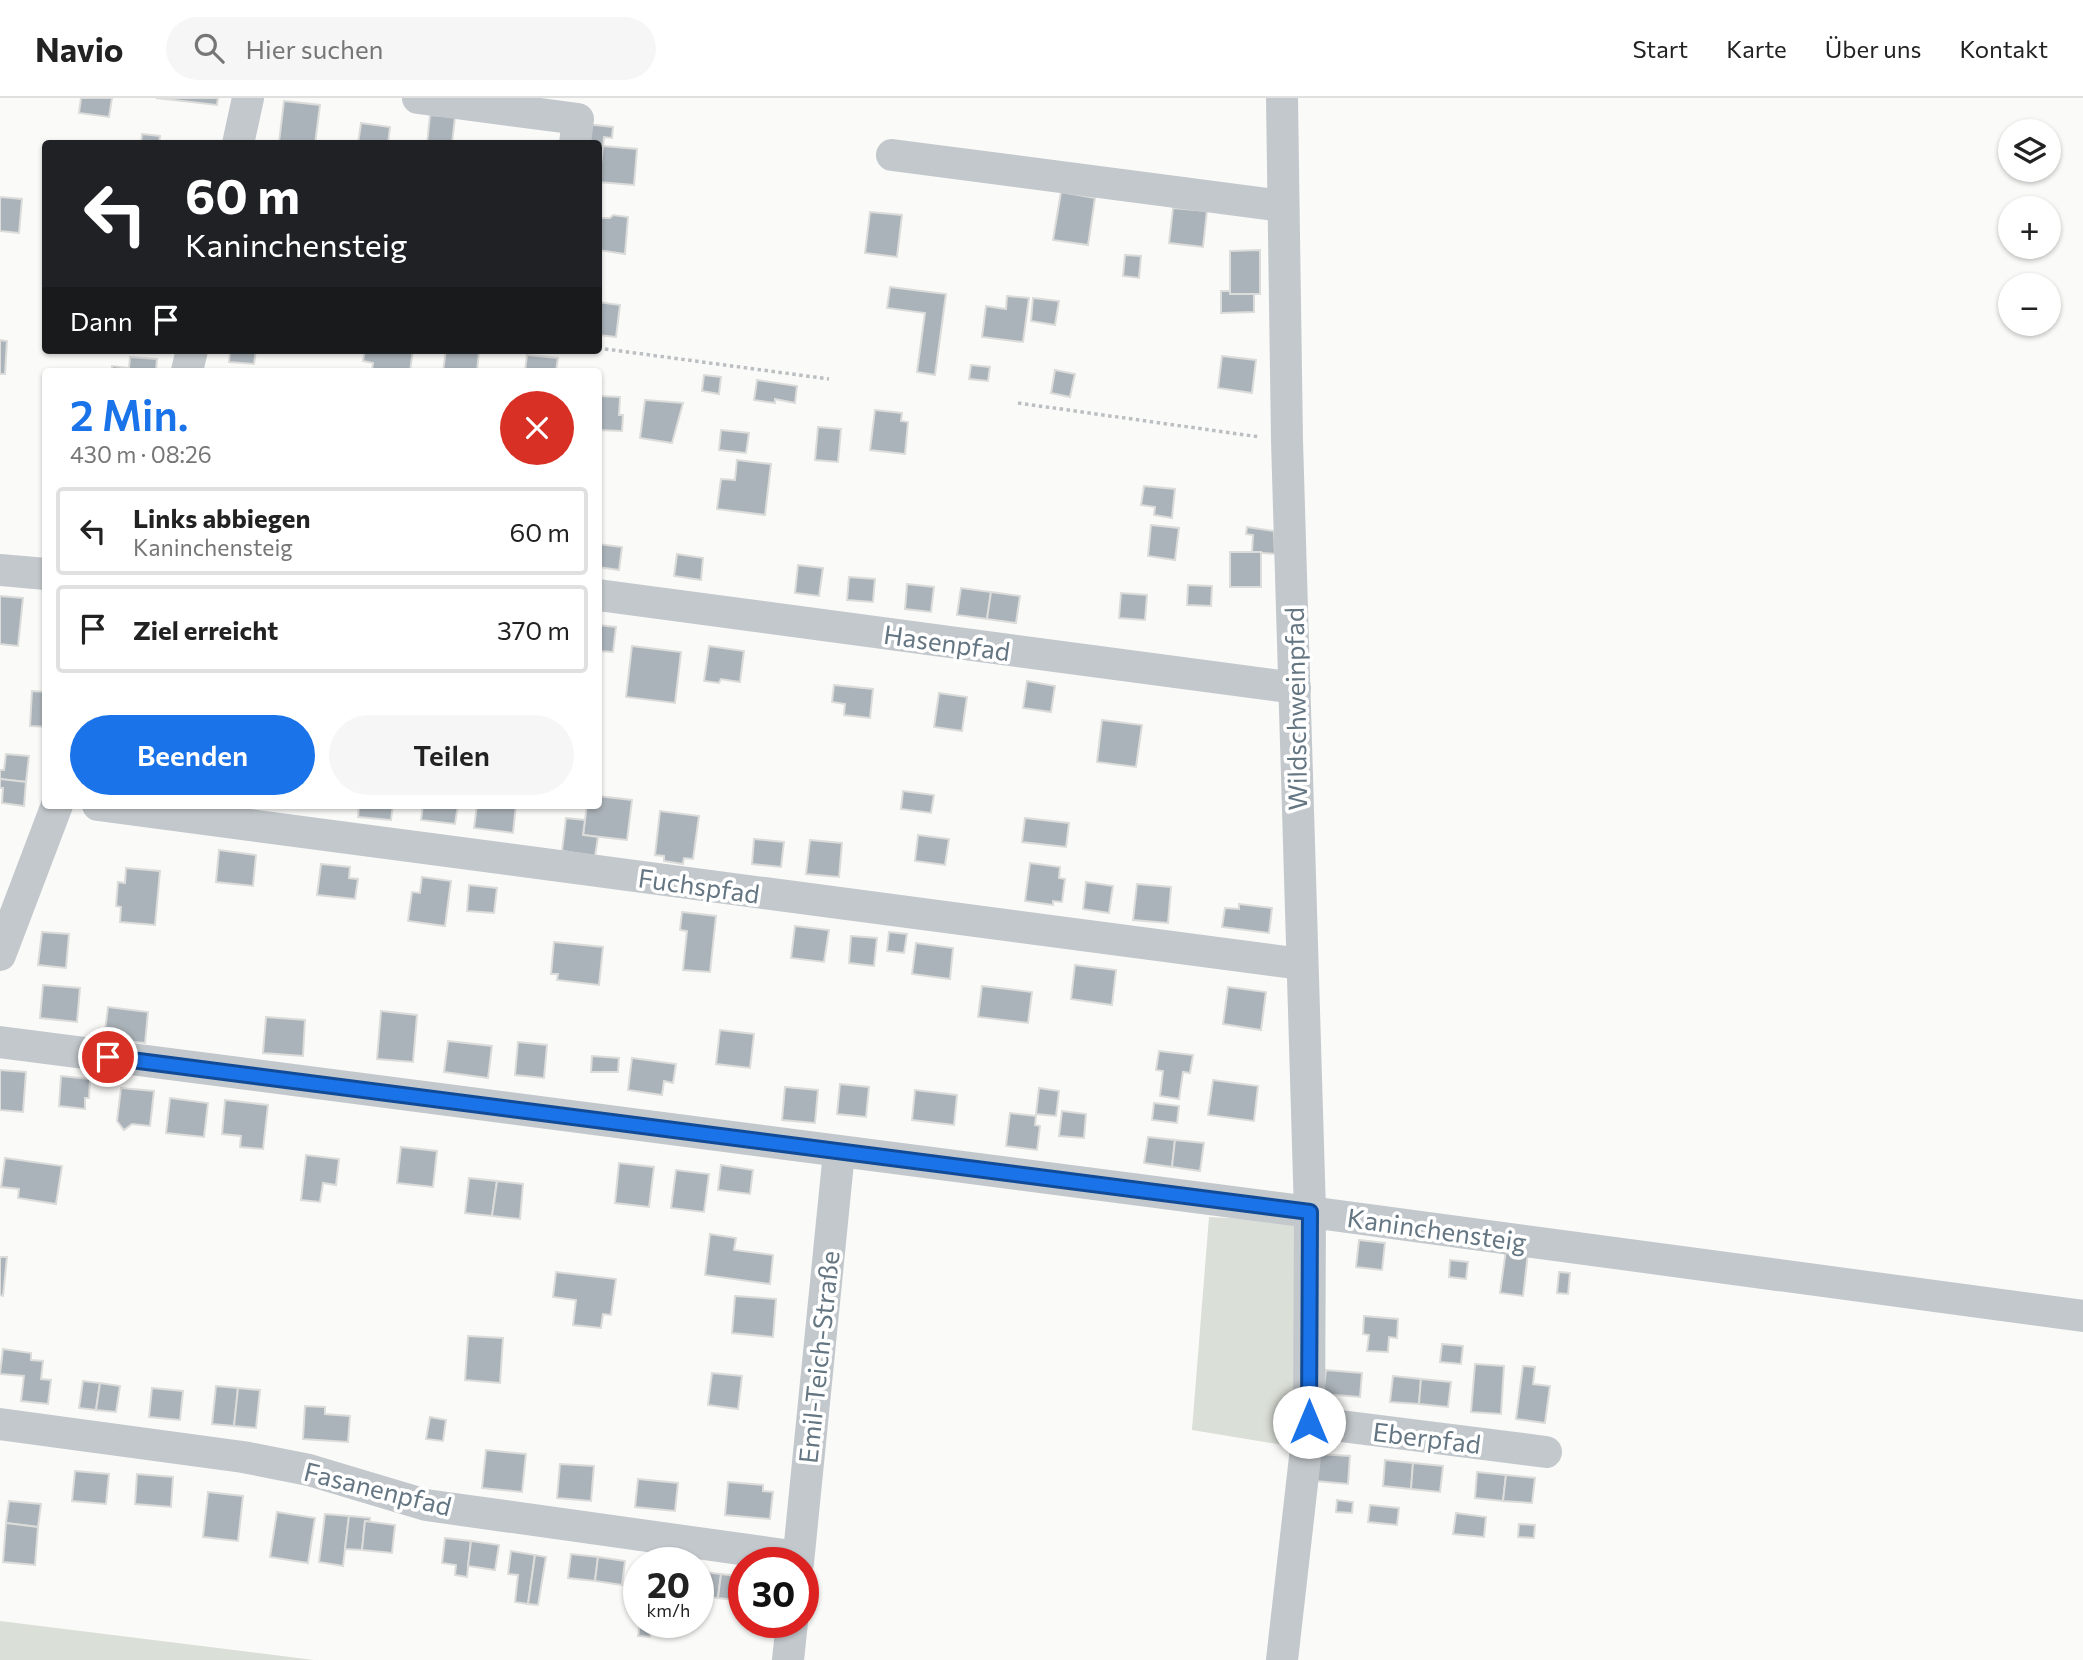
<!DOCTYPE html>
<html lang="de">
<meta charset="utf-8">
<style>
body{margin:0;font-family:Commissioner,sans-serif;background:#f6f6f6;color:#222;height:100vh;display:flex;flex-direction:column;font-size:26px;white-space:nowrap}
*{box-sizing:border-box;margin:0}
p{font-size:23px;color:#767676}
.icon{flex:none;width:38px;height:38px;fill:none;stroke:currentColor;stroke-width:2;stroke-linecap:round;stroke-linejoin:round}
.map{position:relative;flex:1;overflow:hidden}
.drawer{position:absolute;left:42px;top:270px;width:560px;height:441px;display:flex;flex-direction:column;background:#fff;border-radius:7px;box-shadow:0 2px 5px #0004}
.drawer>*{flex:none}
.hud{position:absolute;left:42px;top:42px;width:560px;height:214px;border-radius:7px;box-shadow:0 2px 5px #0004;background:#202124;color:#fff;overflow:hidden}
.buttons{position:absolute;left:1998px;top:21px;display:grid;gap:14px}
.buttons a{display:grid;place-items:center;width:63px;height:63px;border-radius:50%;background:#fff;box-shadow:0 2px 5px #0004;font-size:35px}
.speed{position:absolute;left:623px;top:1449px;display:flex;gap:14px;font-size:35px;font-weight:700;text-align:center}
.speed>*{display:grid;place-content:center;width:91px;height:91px;border-radius:50%;background:#fff;box-shadow:0 2px 5px #0004;line-height:1}
.speed small{font-size:18px;font-weight:400}
.speed .limit{border:10px solid #d22;background:#fff;color:#111}
.pin{position:absolute;display:grid;place-items:center;width:60px;height:60px;color:#fff;margin:-30px;border:4px solid #fff;border-radius:50%;box-shadow:0 2px 7px #0007}
.me{position:absolute;width:77px;margin:-38px;rotate:0deg;stroke-linejoin:round;filter:drop-shadow(0 0 5px #0008)}
.turn{display:flex;align-items:center;gap:24px;height:147px;padding:0 28px;font-size:32px}
.turn .icon{width:91px;height:91px;stroke-width:2.5}
.turn b{display:block;font-size:49px;line-height:60px}
.then{display:flex;align-items:center;height:66px;padding:0 28px;background:#0003;gap:14px;font-size:26px}
.round{display:grid;place-items:center;flex:none;width:74px;height:74px;border-radius:37px;background:#f6f6f6}
.overview{display:flex;align-items:center;justify-content:space-between;height:119px;padding:0 28px}
h1{font-size:42px;font-weight:600;line-height:52px;color:#1a73e8}
.primary-button{display:flex;gap:14px;margin-top:auto;padding:14px 28px}
.primary-button a{flex:1;height:80px;border-radius:42px;background:#1a73e8;color:#fff;font-size:28px;font-weight:600;line-height:80px;text-align:center}
.primary-button a+a{background:#f6f6f6;color:#222}
ul{padding:0;list-style:none}
li{display:flex;align-items:center;gap:21px;height:88px;margin:0 14px 10px;padding:0 14px;border:4px solid #e0e0e0;border-radius:7px}
li div{flex:1}
li b{display:block;font-size:26px}
li em{font-style:normal}
header{display:flex;align-items:center;gap:42px;box-sizing:border-box;height:98px;padding:0 35px;background:#fff;border-bottom:2px solid #e0e0e0}
header strong{font-size:33px}
nav{display:flex;gap:38px;margin-inline-start:auto;font-size:24px}
.search{width:490px;height:63px;background:#f6f6f6;display:flex;align-items:center;gap:18px;box-sizing:border-box;padding:0 24px;border-radius:38px;color:#767676;font-size:26px}
.map>svg:first-child{display:block}
.green{fill:#dadfd7}
.building{fill:#aab3b9;stroke:#dcdcda;stroke-width:2}
.lines{fill:none;stroke-linecap:round;stroke-linejoin:round}
.path{stroke:#bbbfc2;stroke-width:3.5;stroke-dasharray:3.5 3.5;stroke-linecap:butt}
.minor{stroke:#c3c8cc;stroke-width:32}
.route-casing{stroke:#114b97;stroke-width:18}
.route{stroke:#1a73e8;stroke-width:12}
.labels{text-anchor:middle;dominant-baseline:central;stroke-width:7;stroke-linejoin:round;paint-order:stroke}
.street-label{font-size:26px;fill:#657683;stroke:#fff}
</style>
<header>
<strong>Navio</strong>
<div class="search"><svg class="icon" aria-label="search" viewBox="0 0 24 24"><circle cx="10" cy="10" r="6"/><path d="M15 15l6 6"/></svg>Hier suchen</div>
<nav><a>Start</a><a>Karte</a><a>Über uns</a><a>Kontakt</a></nav>
</header>
<div class="map">
<svg width="2083" height="1562" viewBox="0 0 2083 1562">
<rect width="100%" height="100%" fill="#fafaf8"/>
<!-- green -->
<g class="green">
<polygon points="1209,1119 1296,1123 1295,1349 1192,1332"/>
<polygon points="0,1523 314,1562 0,1562"/>
</g>
<!-- building -->
<g class="building">
<polygon points="81,0 112,0 109,19 79,15"/>
<polygon points="156,0 218,0 217,7"/>
<polygon points="284,3 320,7 315,46 279,44"/>
<polygon points="430,17 455,19 452,46 427,46"/>
<polygon points="361,25 390,29 388,46 358,46"/>
<polygon points="586,26 613,29 612,40 604,39 603,48 598,46 584,46"/>
<polygon points="142,36 160,38 159,46 141,46"/>
<polygon points="603,48 637,51 634,87 599,84"/>
<polygon points="1061,94 1095,100 1088,147 1053,142"/>
<polygon points="0,99 22,101 19,135 0,133"/>
<polygon points="1173,110 1207,113 1203,149 1169,145"/>
<polygon points="870,114 902,117 897,159 865,155"/>
<polygon points="613,117 628,119 625,156 598,152 598,120 610,120"/>
<polygon points="1260,152 1260,196 1230,196 1230,153"/>
<polygon points="1125,157 1141,158 1139,180 1123,178"/>
<polygon points="890,189 946,196 935,277 917,274 925,215 887,210"/>
<polygon points="1221,193 1230,193 1230,196 1254,196 1254,214 1221,215"/>
<polygon points="1007,198 1029,200 1023,244 982,239 986,208 1006,211"/>
<polygon points="1033,200 1059,203 1055,227 1031,223"/>
<polygon points="598,204 620,207 616,239 598,237"/>
<polygon points="0,242 7,243 5,276 0,276"/>
<polygon points="230,252 256,252 254,266 229,264"/>
<polygon points="365,252 413,252 410,273 372,273 373,265 363,263"/>
<polygon points="446,252 479,254 477,273 443,273"/>
<polygon points="527,257 558,260 556,273 525,273"/>
<polygon points="1222,258 1256,262 1252,295 1218,290"/>
<polygon points="130,259 157,261 156,273 112,273 112,268 129,270"/>
<polygon points="971,267 990,269 988,283 969,281"/>
<polygon points="1055,272 1075,276 1070,299 1051,295"/>
<polygon points="704,277 721,279 719,296 702,293"/>
<polygon points="757,282 797,288 795,305 775,301 775,305 754,302"/>
<polygon points="598,298 620,299 619,317 623,317 622,333 598,332"/>
<polygon points="645,302 683,305 672,345 640,340"/>
<polygon points="875,312 902,315 901,323 908,324 905,356 870,352"/>
<polygon points="818,329 841,331 838,364 815,362"/>
<polygon points="721,332 749,335 746,355 719,352"/>
<polygon points="737,362 771,366 765,417 717,411 721,381 735,382"/>
<polygon points="1144,388 1175,391 1172,420 1154,417 1155,409 1141,407"/>
<polygon points="1151,427 1179,430 1175,462 1148,458"/>
<polygon points="1247,429 1274,433 1275,456 1252,454 1253,437 1246,436"/>
<polygon points="598,446 622,449 619,472 598,469"/>
<rect x="1230" y="454" width="31" height="35"/>
<polygon points="677,456 703,460 701,482 674,478"/>
<polygon points="798,467 823,470 819,498 795,495"/>
<polygon points="849,479 875,481 873,504 847,502"/>
<polygon points="907,486 934,489 931,514 905,511"/>
<polygon points="1188,487 1212,488 1211,508 1187,507"/>
<polygon points="961,490 991,494 987,521 957,517"/>
<polygon points="991,494 1020,498 1016,525 987,521"/>
<polygon points="1121,495 1147,497 1145,522 1119,520"/>
<polygon points="0,498 23,500 18,548 0,546"/>
<polygon points="598,527 616,529 613,554 598,553"/>
<polygon points="632,548 681,554 675,605 626,599"/>
<polygon points="709,548 744,553 740,584 721,581 719,585 704,583"/>
<polygon points="1027,583 1055,588 1051,614 1023,610"/>
<polygon points="834,587 873,591 870,620 844,617 845,606 832,604"/>
<polygon points="32,593 46,594 46,629 30,628"/>
<polygon points="939,595 967,599 962,633 934,629"/>
<polygon points="1102,622 1142,627 1136,669 1097,664"/>
<polygon points="6,656 29,658 26,684 0,681 0,672 4,672"/>
<polygon points="0,681 26,684 24,708 2,705 3,690 0,690"/>
<polygon points="903,693 934,697 931,715 901,711"/>
<polygon points="598,698 632,702 627,742 583,737 587,707 598,707"/>
<polygon points="359,707 393,707 391,722 358,719"/>
<polygon points="423,707 458,707 455,726 421,722"/>
<polygon points="477,707 516,707 513,735 474,730"/>
<polygon points="660,713 699,718 693,761 684,760 683,766 664,763 664,758 655,757"/>
<polygon points="566,720 585,722 583,737 598,739 595,758 562,753"/>
<polygon points="1025,720 1069,725 1066,749 1022,744"/>
<polygon points="918,737 949,741 945,767 915,763"/>
<polygon points="754,741 784,744 781,769 752,766"/>
<polygon points="810,742 842,745 839,779 806,776"/>
<polygon points="219,752 256,757 253,788 216,784"/>
<polygon points="1030,765 1060,769 1059,780 1065,781 1062,804 1053,803 1053,807 1025,803"/>
<polygon points="321,766 350,769 349,780 358,781 355,801 317,797"/>
<polygon points="126,770 160,773 155,827 120,824 121,809 116,808 118,784 125,785"/>
<polygon points="422,779 451,783 445,828 408,823 412,794 420,795"/>
<polygon points="1086,784 1113,788 1109,815 1083,811"/>
<polygon points="1137,786 1171,789 1168,825 1133,822"/>
<polygon points="469,787 497,790 494,815 467,813"/>
<polygon points="1239,806 1272,810 1269,835 1222,829 1225,810 1239,811"/>
<polygon points="682,814 716,818 710,874 683,872 687,833 680,832"/>
<polygon points="795,828 829,832 824,864 791,860"/>
<polygon points="42,834 69,836 66,870 38,867"/>
<polygon points="889,834 907,836 904,855 887,853"/>
<polygon points="851,838 877,840 874,868 849,865"/>
<polygon points="554,844 603,849 599,887 557,882 558,876 551,876"/>
<polygon points="916,845 953,850 950,881 912,876"/>
<polygon points="1075,867 1116,872 1112,907 1071,901"/>
<polygon points="43,887 80,890 77,924 40,920"/>
<polygon points="982,888 1032,894 1028,925 978,919"/>
<polygon points="1228,889 1266,894 1261,932 1223,926"/>
<polygon points="108,909 148,914 145,945 104,941"/>
<polygon points="381,913 417,917 413,964 377,961"/>
<polygon points="266,919 305,922 303,958 263,955"/>
<polygon points="720,932 754,936 750,970 716,966"/>
<polygon points="448,943 492,948 488,980 444,974"/>
<polygon points="518,944 547,947 544,980 515,977"/>
<polygon points="1159,953 1193,957 1190,975 1183,974 1179,1001 1160,998 1163,973 1156,972"/>
<polygon points="592,958 619,960 618,974 591,974"/>
<polygon points="632,960 676,966 673,985 664,983 662,997 628,992"/>
<polygon points="0,972 26,974 23,1014 0,1012"/>
<polygon points="61,978 90,981 89,1000 85,1000 85,1011 59,1008"/>
<polygon points="1213,982 1258,988 1254,1023 1208,1017"/>
<polygon points="840,986 869,989 866,1019 837,1016"/>
<polygon points="785,989 818,992 815,1025 782,1022"/>
<polygon points="121,990 154,993 150,1028 132,1026 124,1032 117,1023"/>
<polygon points="1039,990 1059,993 1056,1018 1036,1016"/>
<polygon points="915,992 957,997 954,1027 912,1022"/>
<polygon points="170,1000 208,1005 204,1039 166,1035"/>
<polygon points="225,1002 268,1007 263,1051 240,1049 241,1038 222,1036"/>
<polygon points="1154,1005 1179,1008 1177,1025 1152,1022"/>
<polygon points="1062,1013 1086,1016 1084,1040 1059,1038"/>
<polygon points="1010,1015 1036,1018 1035,1027 1040,1028 1037,1052 1006,1048"/>
<polygon points="1148,1039 1175,1042 1172,1069 1144,1065"/>
<polygon points="1175,1042 1204,1045 1200,1073 1172,1069"/>
<polygon points="401,1049 437,1053 433,1089 397,1085"/>
<polygon points="306,1057 339,1061 336,1087 323,1085 320,1104 301,1102"/>
<polygon points="5,1060 62,1068 56,1106 18,1100 19,1091 1,1089"/>
<polygon points="619,1065 654,1069 649,1109 615,1105"/>
<polygon points="721,1067 753,1072 750,1096 718,1092"/>
<polygon points="676,1072 709,1076 704,1114 671,1110"/>
<polygon points="469,1080 497,1083 492,1118 465,1115"/>
<polygon points="497,1083 523,1086 520,1121 492,1118"/>
<polygon points="710,1136 736,1140 734,1152 773,1157 770,1186 705,1177"/>
<polygon points="1359,1142 1385,1145 1382,1172 1356,1169"/>
<polygon points="1506,1152 1528,1155 1523,1198 1500,1195"/>
<polygon points="0,1159 7,1159 3,1198 0,1197"/>
<polygon points="1450,1162 1468,1164 1466,1181 1449,1179"/>
<polygon points="556,1174 616,1181 611,1217 603,1216 601,1230 573,1227 576,1202 553,1199"/>
<polygon points="1559,1174 1570,1175 1568,1196 1557,1195"/>
<polygon points="735,1198 776,1201 773,1239 732,1235"/>
<polygon points="1364,1218 1398,1221 1397,1240 1389,1239 1388,1254 1367,1253 1369,1237 1363,1236"/>
<polygon points="468,1238 503,1240 500,1285 465,1282"/>
<polygon points="1442,1246 1463,1248 1461,1266 1440,1264"/>
<polygon points="3,1251 31,1255 31,1262 43,1263 41,1281 51,1282 48,1306 21,1303 24,1278 0,1276"/>
<polygon points="1475,1266 1504,1268 1501,1316 1471,1314"/>
<polygon points="1523,1268 1535,1269 1533,1286 1550,1288 1545,1325 1516,1321"/>
<polygon points="1326,1272 1362,1275 1360,1299 1323,1296"/>
<polygon points="712,1275 742,1278 738,1311 708,1307"/>
<polygon points="1393,1278 1421,1281 1419,1306 1390,1304"/>
<polygon points="1421,1281 1451,1284 1448,1309 1419,1306"/>
<polygon points="83,1283 100,1285 96,1312 79,1310"/>
<polygon points="100,1285 120,1288 116,1314 96,1312"/>
<polygon points="216,1288 238,1290 234,1328 212,1326"/>
<polygon points="152,1290 183,1293 180,1322 149,1319"/>
<polygon points="238,1290 260,1292 256,1330 234,1328"/>
<polygon points="305,1308 325,1309 325,1316 350,1318 348,1344 303,1341"/>
<polygon points="430,1319 446,1322 443,1343 426,1341"/>
<polygon points="486,1352 526,1356 522,1394 482,1390"/>
<polygon points="1319,1356 1350,1358 1348,1386 1316,1383"/>
<polygon points="1385,1362 1413,1365 1411,1391 1383,1388"/>
<polygon points="1413,1365 1443,1368 1440,1394 1411,1391"/>
<polygon points="560,1366 594,1368 591,1403 557,1400"/>
<polygon points="75,1373 109,1376 106,1406 72,1403"/>
<polygon points="1477,1374 1506,1377 1503,1403 1475,1400"/>
<polygon points="137,1376 173,1379 171,1409 135,1406"/>
<polygon points="1506,1377 1535,1380 1532,1405 1503,1403"/>
<polygon points="638,1381 678,1385 675,1413 635,1409"/>
<polygon points="728,1384 763,1387 763,1393 773,1394 770,1421 725,1417"/>
<polygon points="208,1394 243,1398 238,1443 203,1439"/>
<polygon points="1337,1402 1353,1404 1352,1415 1336,1414"/>
<polygon points="9,1403 41,1406 38,1429 6,1425"/>
<polygon points="1370,1407 1399,1410 1397,1427 1368,1424"/>
<polygon points="277,1414 315,1420 308,1465 270,1459"/>
<polygon points="1456,1415 1486,1419 1484,1439 1453,1436"/>
<polygon points="325,1416 349,1418 343,1468 319,1464"/>
<polygon points="349,1418 370,1420 370,1424 365,1423 362,1452 345,1451"/>
<polygon points="365,1423 395,1427 392,1455 362,1452"/>
<polygon points="6,1425 38,1429 35,1467 3,1464"/>
<polygon points="1519,1426 1535,1427 1534,1440 1518,1439"/>
<polygon points="445,1440 471,1443 467,1479 455,1477 456,1467 442,1465"/>
<polygon points="471,1443 499,1447 495,1472 468,1468"/>
<polygon points="511,1453 535,1457 528,1506 515,1504 518,1477 508,1476"/>
<polygon points="571,1456 598,1459 595,1483 568,1480"/>
<polygon points="535,1457 546,1459 538,1507 528,1506"/>
<polygon points="598,1459 625,1463 622,1487 595,1483"/>
<polygon points="698,1473 721,1476 718,1500 698,1498"/>
<polygon points="721,1476 744,1479 744,1503 718,1500"/>
<polygon points="640,1524 652,1524 650,1539 638,1538"/>
</g>
<g class="lines">
<!-- path -->
<g class="path">
<polyline points="598,250 829,281"/>
<polyline points="1018,305 1260,339"/>
</g>
<!-- minor -->
<g class="minor">
<polyline points="418,0 578,21 575,46"/>
<polyline points="238,46 248,0"/>
<polyline points="892,57 1283,108"/>
<polyline points="187,273 192,252"/>
<polyline points="0,472 46,476"/>
<polyline points="598,497 1295,590"/>
<polyline points="98,707 1301,866"/>
<polyline points="0,857 57,707"/>
<polyline points="0,944 1310,1114 2083,1218"/>
<polyline points="1309,1324 1546,1354"/>
<polyline points="0,1326 243,1359 309,1372 426,1407 798,1459"/>
<polyline points="798,1465 839,1054"/>
<polyline points="788,1562 792,1524"/>
<polyline points="1282,1562 1309,1324 1310,1114 1287,343 1282,0"/>
</g>
</g>
<g class="lines">
<!-- route casing -->
<g class="route-casing">
<polyline id="route" points="108,959 1310,1114 1309,1324"/>
</g>
<!-- route -->
<use href="#route" class="route"/>
</g>
<g class="labels">
<!-- street labels -->
<g class="street-label">
<text transform="translate(947 544) rotate(8)">Hasenpfad</text>
<text transform="translate(1295 611) rotate(-91)">Wildschweinpfad</text>
<text transform="translate(699 787) rotate(8)">Fuchspfad</text>
<text transform="translate(1437 1131) rotate(8)">Kaninchensteig</text>
<text transform="translate(818 1259) rotate(-84)">Emil-Teich-Straße</text>
<text transform="translate(1427 1339) rotate(7)">Eberpfad</text>
<text transform="translate(378 1390) rotate(14)">Fasanenpfad</text>
</g>
</g>
</svg>
<div class="buttons">
<a><svg class="icon" aria-label="layers" viewBox="0 0 24 24"><path d="M12 4l9 5-9 5-9-5zM3 14l9 5 9-5"/></svg></a>
<a>+</a>
<a>−</a>
</div>
<div class="speed"><div>20<small>km/h</small></div><div class="limit">30</div></div>
<div class="pin" style="left:108px;top:959px;background:#d93025"><svg class="icon" aria-label="arrive" viewBox="0 0 24 24"><path d="M6 21V4h12l-3 4 3 4H6"/></svg></div>
<svg class="me" style="left:1309px;top:1324px" viewBox="-20 -20 40 40"><circle r="19" fill="#fff"/><path d="M0-13L10 11 0 6-10 11z" fill="#1a73e8"/></svg>
<div class="hud">
<div class="turn"><svg class="icon" aria-label="left" viewBox="0 0 24 24"><path d="M17 20v-9H6M10 6l-5 5 5 5"/></svg><div><b>60 m</b>Kaninchensteig</div></div>
<div class="then">Dann<svg class="icon" aria-label="arrive" viewBox="0 0 24 24"><path d="M6 21V4h12l-3 4 3 4H6"/></svg></div>
</div>
<section class="drawer">
<div class="overview"><div><h1>2 Min.</h1><p>430 m · 08:26</p></div><a class="round" style="background:#d93025;color:#fff"><svg class="icon" aria-label="close" viewBox="0 0 24 24"><path d="M6 6l12 12M18 6L6 18"/></svg></a></div>
<ul>
<li><svg class="icon" aria-label="left" viewBox="0 0 24 24"><path d="M17 20v-9H6M10 6l-5 5 5 5"/></svg><div><b>Links abbiegen</b><p>Kaninchensteig</p></div><em>60 m</em></li>
<li><svg class="icon" aria-label="arrive" viewBox="0 0 24 24"><path d="M6 21V4h12l-3 4 3 4H6"/></svg><div><b>Ziel erreicht</b></div><em>370 m</em></li>
</ul>
<div class="primary-button"><a>Beenden</a><a>Teilen</a></div>
</section>
</div>
